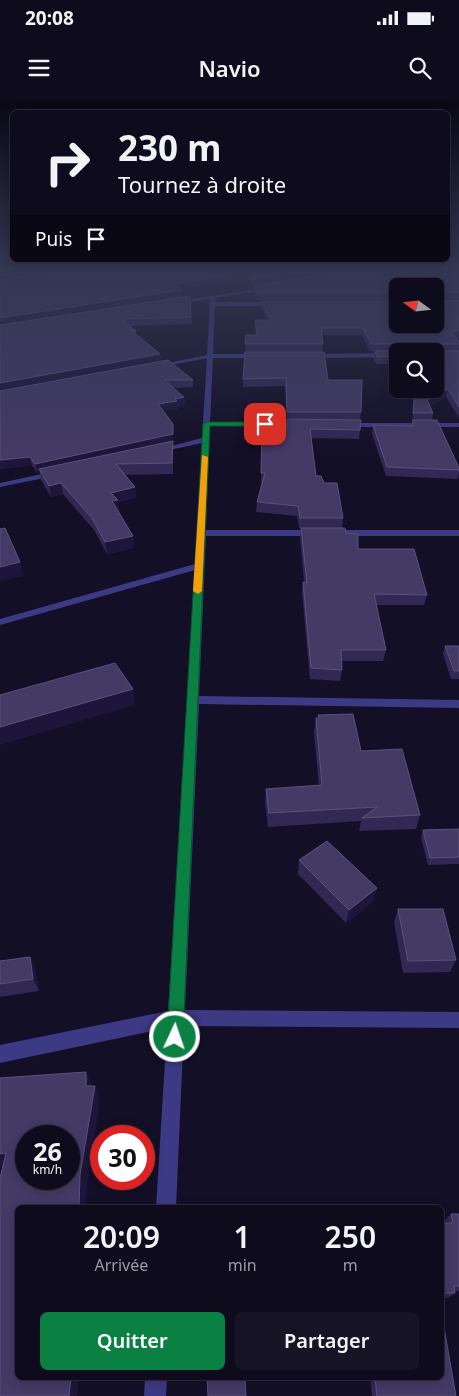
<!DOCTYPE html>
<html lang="fr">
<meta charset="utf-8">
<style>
body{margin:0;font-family:"Noto Sans",sans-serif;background:#171425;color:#f1f3f6;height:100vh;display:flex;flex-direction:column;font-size:19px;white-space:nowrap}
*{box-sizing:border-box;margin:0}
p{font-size:16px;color:#9b9ba3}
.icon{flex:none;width:28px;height:28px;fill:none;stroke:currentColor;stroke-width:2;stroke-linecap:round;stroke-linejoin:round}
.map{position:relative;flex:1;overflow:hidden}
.sheet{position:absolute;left:15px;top:1105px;width:429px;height:175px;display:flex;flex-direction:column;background:#0e0b1c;border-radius:8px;box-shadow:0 2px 12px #0003,0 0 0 1px #2e2b3b}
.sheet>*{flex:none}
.banner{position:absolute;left:10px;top:10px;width:440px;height:152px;border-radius:8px;box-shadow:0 2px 12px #0003,0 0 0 1px #2e2b3b;background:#0e0b1c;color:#f1f3f6;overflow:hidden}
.needle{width:32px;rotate:285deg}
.tools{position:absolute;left:389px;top:178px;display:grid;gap:10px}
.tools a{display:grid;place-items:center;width:55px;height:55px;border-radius:8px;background:#0e0b1c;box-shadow:0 2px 12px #0003,0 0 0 1px #2e2b3b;font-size:25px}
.speed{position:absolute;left:15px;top:1025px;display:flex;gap:10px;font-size:25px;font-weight:700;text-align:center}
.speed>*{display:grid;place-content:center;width:65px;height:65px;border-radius:50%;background:#0e0b1c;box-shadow:0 2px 12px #0003,0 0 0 1px #2e2b3b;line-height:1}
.speed small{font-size:12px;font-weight:400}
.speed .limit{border:8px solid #d22;background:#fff;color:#111}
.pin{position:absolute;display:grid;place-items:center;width:42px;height:42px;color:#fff;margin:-21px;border-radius:10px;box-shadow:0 2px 8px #0006}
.me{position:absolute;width:55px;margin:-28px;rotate:3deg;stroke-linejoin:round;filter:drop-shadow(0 0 4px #0008)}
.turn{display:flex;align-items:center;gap:18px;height:105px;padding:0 25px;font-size:22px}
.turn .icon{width:65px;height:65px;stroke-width:2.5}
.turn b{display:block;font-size:35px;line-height:42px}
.then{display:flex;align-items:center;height:48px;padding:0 25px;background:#0003;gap:10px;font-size:19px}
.eta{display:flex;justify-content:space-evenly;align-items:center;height:85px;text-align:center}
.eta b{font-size:30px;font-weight:600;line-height:35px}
.action{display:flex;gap:10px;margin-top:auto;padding:10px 25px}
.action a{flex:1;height:58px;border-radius:8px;background:#0b8043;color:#fff;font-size:20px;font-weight:600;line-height:58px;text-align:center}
.action a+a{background:#171425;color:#f1f3f6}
.status{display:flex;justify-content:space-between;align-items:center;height:35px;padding:0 25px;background:#0e0b1c;direction:ltr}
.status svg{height:14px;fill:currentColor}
header{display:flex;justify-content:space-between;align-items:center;height:65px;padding:0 25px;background:#0e0b1c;font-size:22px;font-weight:600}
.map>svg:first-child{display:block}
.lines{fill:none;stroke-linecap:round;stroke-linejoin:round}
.street{fill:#3d3a85;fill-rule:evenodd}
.wall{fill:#312854}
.shaded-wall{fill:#1d163a}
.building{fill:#433a66;stroke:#5a527e;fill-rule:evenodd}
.route{fill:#0b8043;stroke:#07532c}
.slow{fill:#f59e0b}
</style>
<div class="status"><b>20:08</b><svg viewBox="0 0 49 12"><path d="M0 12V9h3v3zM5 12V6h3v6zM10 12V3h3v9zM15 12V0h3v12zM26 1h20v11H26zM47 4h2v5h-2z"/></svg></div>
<header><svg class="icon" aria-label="menu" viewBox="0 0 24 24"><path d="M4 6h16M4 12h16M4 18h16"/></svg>Navio<svg class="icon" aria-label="search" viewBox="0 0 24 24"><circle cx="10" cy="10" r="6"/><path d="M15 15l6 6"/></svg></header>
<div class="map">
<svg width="459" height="1296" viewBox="0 0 459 1296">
<rect width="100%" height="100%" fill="#130f26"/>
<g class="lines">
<!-- street -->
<g class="street">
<polygon points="271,187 269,190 216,198 215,202 277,202 280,204 277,206 215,206 213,254 260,254 263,256 260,258 213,258 210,322 304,323 308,325 304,327 210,326 206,430 459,430 459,436 206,436 199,596 459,600 459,608 199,604 185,910 459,912 459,928 184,926 176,1108 156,1108 167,928 0,963 0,945 168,911 195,470 0,525 0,519 195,464 202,343 156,353 152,351 202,338 207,258 156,268 153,266 207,255 210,199 173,205 171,202"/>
<polygon points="398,253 398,257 308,258 305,256 308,254"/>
<rect x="341" y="323" width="118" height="4"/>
<polygon points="56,371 59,371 59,375 0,387 0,383"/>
<polygon points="145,1278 167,1278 166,1296 144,1296"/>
</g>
</g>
<!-- wall -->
<g class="wall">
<polygon points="75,168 459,168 459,199 436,200 436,201 459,200 459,238 456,238 459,242 459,251 452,251 459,251 459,318 446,297 430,306 433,313 432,320 437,320 459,368 459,373 458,379 386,376 372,334 373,325 412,326 414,289 435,289 435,251 398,251 398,264 376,264 374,259 375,251 380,251 370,251 362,235 322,235 323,244 322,252 245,252 246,235 256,235 255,220 267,220 262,208 262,201 398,201 398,224 435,224 435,186 398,186 398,200 258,200 254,193 254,186 343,172 251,186 250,179 247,179 180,189 181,190 182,197 32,220 190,196 192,224 131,226 136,231 136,235 160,254 161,261 168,260 193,280 193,287 173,288 184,297 185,305 177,307 178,309 164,311 173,324 173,374 125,375 135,387 136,398 118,402 119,411 118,411 133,436 134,448 107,454 94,430 63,394 51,397 41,380 40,372 37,373 32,365 0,369 0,180"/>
<polygon points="245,252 328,280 361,312 360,320 360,330 359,339 311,338 316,376 343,418 342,428 358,449 427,495 424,505 376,505 386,550 383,561 342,561 342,570 340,581 310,579 302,493 303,482 304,482 300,438 301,428 299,428 297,416 256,412 257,402 262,383 261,383 262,327 287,328 285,286 243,287"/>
<polygon points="445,546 459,546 459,579 451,579 443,554"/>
<polygon points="318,615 361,651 420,715 416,729 359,731 361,721 268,727 265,702 266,689 319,686 314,632 316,618 318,618"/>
<polygon points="459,729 459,764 428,765 421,738 423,730"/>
<polygon points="299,760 377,788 373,801 346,823 298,774"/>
<polygon points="398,809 456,860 450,872 403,873 394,822"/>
<polygon points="30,857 35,869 39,891 0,897 0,861"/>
<polygon points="451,1114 459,1114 459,1191 455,1191 455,1193 448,1198 441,1198 441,1123 444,1123 444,1121"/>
<polygon points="370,1278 441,1278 456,1296 372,1296"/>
</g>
<!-- shaded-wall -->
<g class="shaded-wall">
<polygon points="28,168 74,168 0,179 0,172"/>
<polygon points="324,168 365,168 251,186 251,180"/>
<polygon points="248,173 247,179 172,190 172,184"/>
<polygon points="181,190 182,197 0,226 0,218"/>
<polygon points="160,254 161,262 0,291 0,283"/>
<polygon points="448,289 446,297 426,308 427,300"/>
<polygon points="184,297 185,305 177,307 178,309 159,312 158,304"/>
<polygon points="173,324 173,374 173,343 39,369 40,372 37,373 35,364"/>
<polygon points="30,357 32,365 0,369 0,360"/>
<polygon points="61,383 63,394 51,397 49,386"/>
<polygon points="135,387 136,398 118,402 119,411 113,413 111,393"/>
<polygon points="133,436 134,448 107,454 105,442"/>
<polygon points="20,462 24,476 0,481 0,467"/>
<polygon points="133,589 135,605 0,645 0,627"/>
<polygon points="377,788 373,801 346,823 349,810"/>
<polygon points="30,857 35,869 39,891 33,879"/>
<polygon points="86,972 92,986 86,986"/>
<polygon points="95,986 100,999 87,1085 86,1108 79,1108 80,1075"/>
<polygon points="6,1053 15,1064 0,1067 0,1054"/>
<polygon points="71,1278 79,1278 77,1296 69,1296"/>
</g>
<!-- building -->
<g class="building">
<polygon points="0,168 28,168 0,172"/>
<polygon points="75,168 324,168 251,180 250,173 248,173 172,184 181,190 0,218 0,180"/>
<polygon points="364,168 459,168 459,192 436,193 435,195 435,186 398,186 398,193 258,193 254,186"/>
<polygon points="190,196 191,217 122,219 136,231 132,231 160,254 0,283 0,225"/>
<polygon points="435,197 436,201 459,200 459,231 451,231 459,242 459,244 436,244 435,246 435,251 459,251 459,307 448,289 427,300 433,313 413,313 415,289 435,289 435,251 399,251 400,244 371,244 363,228 321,228 323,244 245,244 246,235 257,235 255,220 271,220 262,201 398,201 398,224 435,224"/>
<polygon points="375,251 398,251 398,256 377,257"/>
<polygon points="245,252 324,252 328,280 362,280 361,312 287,312 286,278 243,279"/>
<polygon points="168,260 193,280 164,280 184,297 175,299 177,301 158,304 173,324 173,334 35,364 30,357 0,360 0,291"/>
<polygon points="287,319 361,320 360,330 310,329 316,376 321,376 324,383 337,383 343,418 300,418 298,406 257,402 265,373 261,373 262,327 287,328"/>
<polygon points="413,320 437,320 459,368 459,370 387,367 373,325 412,326"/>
<polygon points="173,341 172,363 116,364 135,387 111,393 118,400 112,401 133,436 105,442 92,418 61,383 49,386 39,369"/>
<polygon points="5,428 20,462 0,467 0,429"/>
<polygon points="301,428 345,428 346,433 358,434 358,449 414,449 427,495 374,494 386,550 341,550 342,570 311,568 303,482 307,483"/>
<polygon points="445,546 459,546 459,571 454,571"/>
<polygon points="115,563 133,589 0,627 0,595"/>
<polygon points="353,614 361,651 402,649 420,715 362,718 377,707 269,713 266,689 322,685 316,618 319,618 318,615"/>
<polygon points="459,729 459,757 430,758 423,730"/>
<polygon points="327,741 377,788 349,810 299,760"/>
<polygon points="398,809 443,809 456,860 408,861"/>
<polygon points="30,857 33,879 0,884 0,861"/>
<path d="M86,972V986H95L80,1075L79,1108H18V1278H71L69,1296H0V1078L6,1053L0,1054V978ZM26,1036H69V1079H26Z"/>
<polygon points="451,1114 459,1114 459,1186 454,1186 455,1193 441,1193 441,1123 453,1123"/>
<polygon points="441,1210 456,1296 377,1296 375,1278 441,1278"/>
<polygon points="207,1278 245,1278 246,1296 208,1296"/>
</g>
<!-- sky -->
<linearGradient id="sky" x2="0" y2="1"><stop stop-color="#0a0815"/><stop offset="0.48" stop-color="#333752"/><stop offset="1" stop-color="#333752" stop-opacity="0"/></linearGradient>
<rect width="459" height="350" fill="url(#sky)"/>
<!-- route -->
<polygon class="route" points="265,322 267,323 267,326 210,326 183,937 181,943 175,945 170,943 167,937 203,324 207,322"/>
<!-- slow -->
<polygon class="slow" points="202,355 208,357 202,491 198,494 193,491"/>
</svg>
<div class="tools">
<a><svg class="needle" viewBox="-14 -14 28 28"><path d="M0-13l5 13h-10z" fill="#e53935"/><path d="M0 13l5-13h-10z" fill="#9b9ba3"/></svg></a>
<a><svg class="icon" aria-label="search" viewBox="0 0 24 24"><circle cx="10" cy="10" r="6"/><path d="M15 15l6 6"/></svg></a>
</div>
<div class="speed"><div>26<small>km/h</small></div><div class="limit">30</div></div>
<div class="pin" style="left:265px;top:324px;background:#d93025"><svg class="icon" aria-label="arrive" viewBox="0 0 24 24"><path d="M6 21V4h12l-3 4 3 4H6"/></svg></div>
<svg class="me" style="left:175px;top:937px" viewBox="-20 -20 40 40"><circle r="17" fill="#0b8043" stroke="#fff" stroke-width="3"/><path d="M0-11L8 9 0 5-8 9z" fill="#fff"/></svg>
<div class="banner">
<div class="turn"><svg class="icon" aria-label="right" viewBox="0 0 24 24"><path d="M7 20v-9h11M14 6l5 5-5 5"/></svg><div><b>230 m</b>Tournez à droite</div></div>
<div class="then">Puis<svg class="icon" aria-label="arrive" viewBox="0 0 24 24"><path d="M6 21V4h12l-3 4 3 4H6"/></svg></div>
</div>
<section class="sheet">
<div class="eta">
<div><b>20:09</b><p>Arrivée</p></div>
<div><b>1</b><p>min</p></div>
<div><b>250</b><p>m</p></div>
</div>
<div class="action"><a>Quitter</a><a>Partager</a></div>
</section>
</div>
